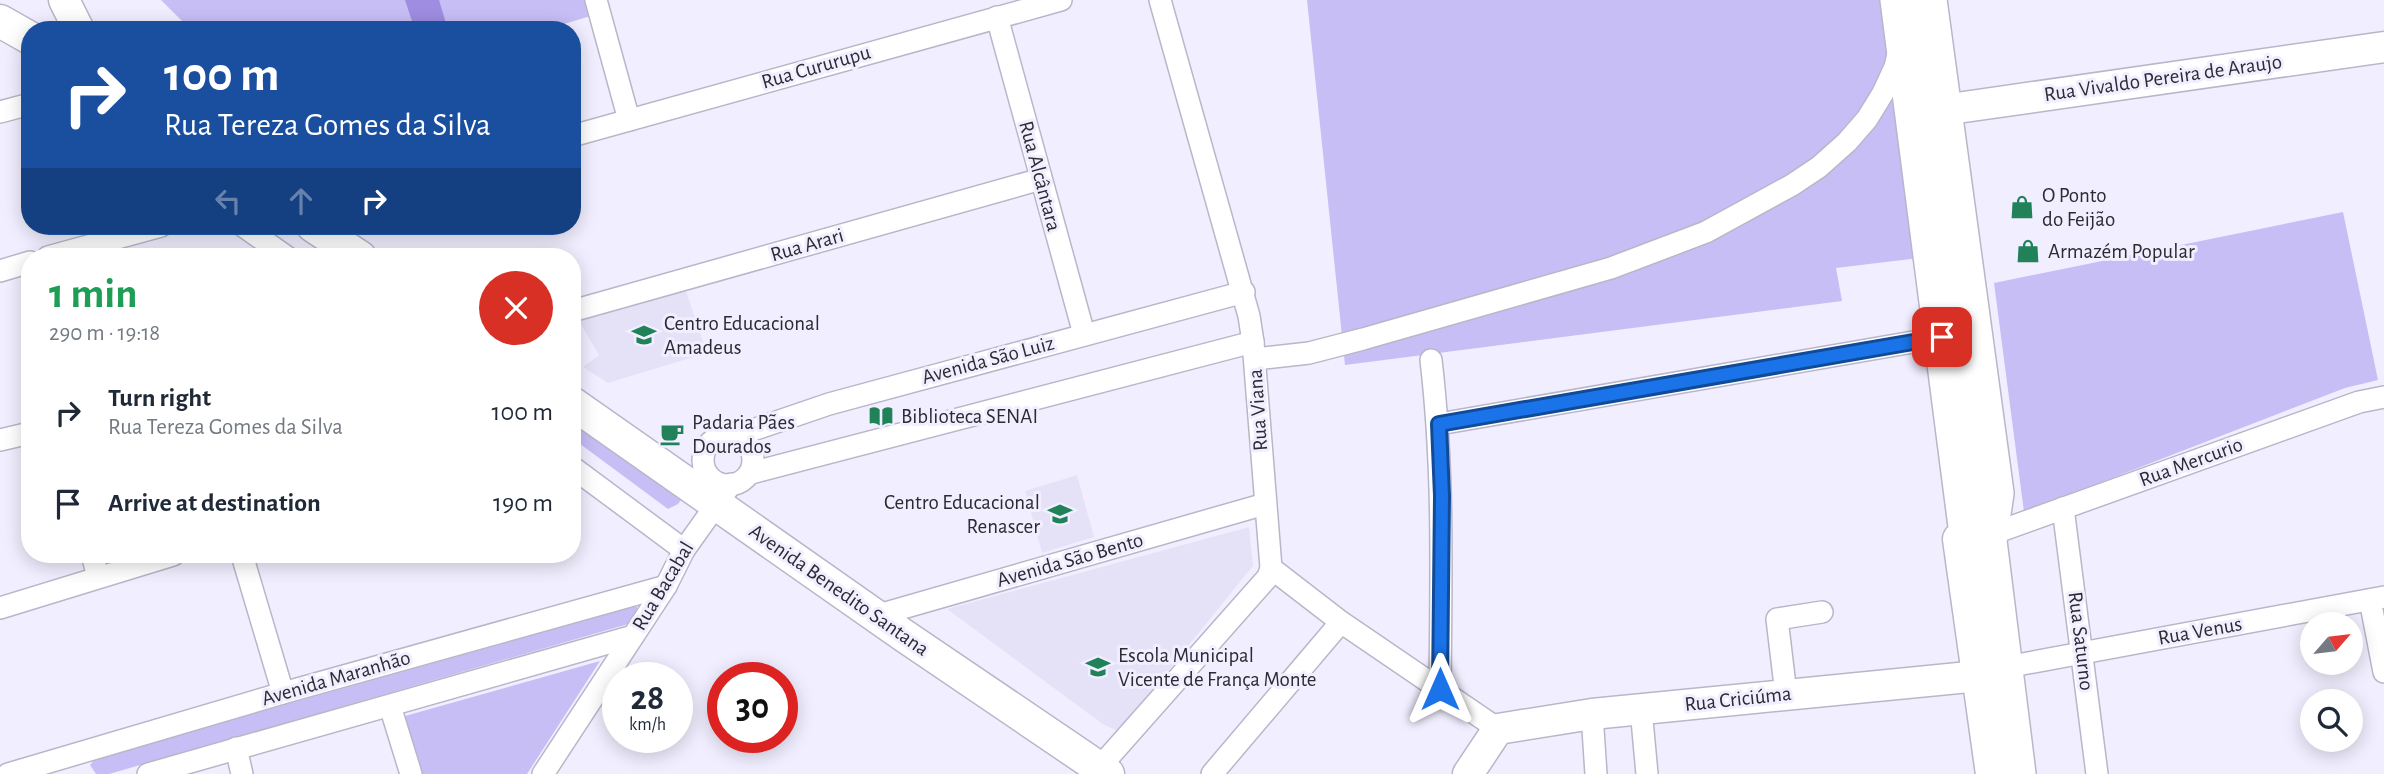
<!DOCTYPE html>
<meta charset="utf-8">
<style>
body{margin:0;font-family:"Alegreya Sans",sans-serif;background:#f2f2f3;color:#1f2937;height:100vh;display:flex;flex-direction:column;font-size:26px;white-space:nowrap}
*{box-sizing:border-box;margin:0}
p{font-size:23px;color:#747a83}
.icon{flex:none;width:38px;height:38px;fill:none;stroke:currentColor;stroke-width:2;stroke-linecap:round;stroke-linejoin:round}
.map{position:relative;flex:1;overflow:hidden}
.panel{position:absolute;left:21px;top:248px;width:560px;height:315px;display:flex;flex-direction:column;background:#fff;border-radius:28px;box-shadow:0 4px 18px #0003}
.panel>*{flex:none}
.top-card{position:absolute;left:21px;top:21px;width:560px;height:214px;border-radius:28px;box-shadow:0 4px 18px #0003;background:#1a4fa0;color:#fff;overflow:hidden}
.needle{width:46px;rotate:62deg}
.buttons{position:absolute;left:2300px;top:612px;display:grid;gap:14px}
.buttons a{display:grid;place-items:center;width:63px;height:63px;border-radius:50%;background:#fff;box-shadow:0 4px 18px #0003;font-size:35px}
.speed{position:absolute;left:602px;top:662px;display:flex;gap:14px;font-size:35px;font-weight:700;text-align:center}
.speed>*{display:grid;place-content:center;width:91px;height:91px;border-radius:50%;background:#fff;box-shadow:0 4px 18px #0003;line-height:1}
.speed small{font-size:18px;font-weight:400}
.speed .limit{border:10px solid #d22;background:#fff;color:#111}
.pin{position:absolute;display:grid;place-items:center;width:60px;height:60px;color:#fff;margin:-30px;border-radius:14px;box-shadow:0 4px 10px #0006}
.me{position:absolute;width:77px;margin:-38px;rotate:0deg;stroke-linejoin:round;filter:drop-shadow(0 0 5px #0008)}
.turn{display:flex;align-items:center;gap:24px;height:147px;padding:0 28px;font-size:32px}
.turn .icon{width:91px;height:91px;stroke-width:2.5}
.turn b{display:block;font-size:49px;line-height:60px}
.lanes{display:flex;align-items:center;height:66px;padding:0 28px;background:#0003;justify-content:center;gap:35px;direction:ltr}
.lanes .off{opacity:.35}
.round{display:grid;place-items:center;flex:none;width:74px;height:74px;border-radius:37px;background:#f2f2f3}
.head{display:flex;align-items:center;justify-content:space-between;height:119px;padding:0 28px}
h1{font-size:42px;font-weight:700;line-height:52px;color:#1e9e55}
ul{padding:0;list-style:none}
li{display:flex;align-items:center;gap:21px;height:91px;padding:0 28px}
li div{flex:1}
li b{display:block;font-size:26px}
li em{font-style:normal}
.map>svg:first-child{display:block}
.built{fill:#e5e2f8}
.green{fill:#c7bef6}
.water{fill:#9e8de0}
.lines{fill:none;stroke-linecap:round;stroke-linejoin:round}
.street-casing{stroke:#b9b6c9;stroke-width:24}
.secondary-casing{stroke:#b9b6c9;stroke-width:33}
.primary-casing{stroke:#b9b6c9;stroke-width:35}
.highway-casing{stroke:#b9b6c9;stroke-width:40}
.street{stroke:#fff;stroke-width:21}
.secondary{stroke:#fff;stroke-width:30}
.primary{stroke:#fff;stroke-width:32}
.highway{stroke:#fff;stroke-width:37}
.route-casing{stroke:#114b97;stroke-width:18}
.route{stroke:#1a73e8;stroke-width:12}
.labels{text-anchor:middle;dominant-baseline:central;stroke-width:6;stroke-linejoin:round;paint-order:stroke}
.street-label{font-size:21px;fill:#2c2b32;stroke:#f1efff}
.poi-label{font-size:21px;fill:#2c2b32;stroke:#f1efff;text-anchor:start}
</style>
<div class="map">
<svg width="2384" height="774" viewBox="0 0 2384 774">
<rect width="100%" height="100%" fill="#f1efff"/>
<!-- built -->
<g class="built">
<polygon points="685,288 707,353 608,383 583,367 599,355 576,316"/>
<polygon points="1077,475 1094,537 1042,553 1025,491"/>
<polygon points="1249,527 1253,566 1119,731 1104,725 947,609"/>
</g>
<!-- green -->
<g class="green">
<polygon points="161,0 590,0 594,15 544,30 191,30"/>
<polygon points="1307,0 1884,0 1919,258 1836,268 1842,301 1345,365"/>
<polygon points="2343,212 2378,380 2345,388 2024,512 1994,283"/>
<polygon points="572,421 684,496 678,504 668,509 572,438"/>
<polygon points="636,606 641,614 635,622 109,774 96,774 90,765 96,758"/>
<polygon points="600,661 527,774 422,774 405,716"/>
</g>
<!-- water -->
<polygon class="water" points="405,0 439,0 448,30 415,30"/>
<g class="lines">
<!-- street casing -->
<g class="street-casing">
<g id="street">
<polyline points="596,0 629,120"/>
<polyline points="997,17 1084,334"/>
<polyline points="0,112 30,104"/>
<polyline points="572,136 1061,0"/>
<polyline points="243,226 287,257"/>
<polyline points="48,257 161,226"/>
<polyline points="0,271 30,262"/>
<polyline points="572,311 1041,179"/>
<polyline points="1255,359 1309,353 1363,339 1611,268 1706,232 1792,185 1819,167 1847,142 1867,119 1883,93 1895,67 1899,50"/>
<path d="M1431,360C1444,470 1441,579 1440,689"/>
<polyline points="1439,424 1942,337"/>
<circle cx="728" cy="460" r="25"/>
<polyline points="735,436 829,404 1244,292"/>
<polyline points="0,440 30,433"/>
<polyline points="572,467 684,550"/>
<polyline points="751,473 1253,342"/>
<polyline points="2063,508 2097,774"/>
<polyline points="2000,531 2359,402 2384,397"/>
<polyline points="92,555 98,576"/>
<polyline points="242,555 283,693"/>
<polyline points="1271,568 1341,622 1498,729"/>
<polyline points="2370,600 2384,672"/>
<polyline points="0,608 173,555"/>
<polyline points="875,616 1265,504"/>
<polyline points="2017,665 2384,597"/>
<polyline points="1786,694 1777,619 1822,612"/>
<polyline points="390,706 411,774"/>
<polyline points="1641,709 1647,774"/>
<polyline points="1592,714 1596,774"/>
<polyline points="236,748 242,774"/>
<polyline points="1099,768 1268,577 1271,568 1253,342 1249,316 1160,0"/>
<polyline points="8,774 283,693 666,586"/>
<polyline points="148,774 633,636"/>
<polyline points="543,774 666,586 684,550 731,484"/>
<polyline points="1212,774 1341,622"/>
</g>
</g>
<!-- secondary casing -->
<g class="secondary-casing">
<g id="secondary">
<polyline points="64,0 79,30"/>
<polyline points="1943,110 2384,47"/>
<polyline points="1468,774 1498,729 1592,714 1979,676"/>
</g>
</g>
<!-- primary casing -->
<g class="primary-casing">
<g id="primary">
<polyline points="0,21 30,38"/>
<polyline points="313,226 360,257"/>
<polyline points="572,403 903,635 1108,774"/>
<polyline points="1959,539 1992,774"/>
</g>
</g>
<!-- highway casing -->
<g class="highway-casing">
<g id="highway">
<polyline points="1899,0 1972,565"/>
<polyline points="1928,0 1995,493 1988,541 2017,774"/>
</g>
</g>
<!-- street -->
<use href="#street" class="street"/>
<!-- secondary -->
<use href="#secondary" class="secondary"/>
<!-- primary -->
<use href="#primary" class="primary"/>
<!-- highway -->
<use href="#highway" class="highway"/>
</g>
<g class="lines">
<!-- route casing -->
<g class="route-casing">
<polyline id="route" points="1440,689 1442,496 1439,424 1942,337"/>
</g>
<!-- route -->
<use href="#route" class="route"/>
</g>
<!-- icons -->
<defs>
<g id="shop-bare" transform="scale(1.89)"><path d="M-5-2.5h2.3a2.7 3.5 0 0 1 5.4 0H5L5.5 6h-11ZM-1.5-2.5h3a1.5 2.3 0 0 0-3 0Z" fill="#21825a" stroke="#f1efff" stroke-width="2.5" paint-order="stroke"/></g>
<g id="school-bare" transform="scale(1.89)"><path d="M0-5L7-2L0 1L-7-2ZM-4 1L0 2.5L4 1V4Q0 6-4 4Z" fill="#21825a" stroke="#f1efff" stroke-width="2.5" paint-order="stroke"/></g>
<g id="library-bare" transform="scale(1.89)"><path d="M-6-4Q-3-5.5-.7-3.5V5Q-3 3-6 4ZM6-4Q3-5.5 .7-3.5V5Q3 3 6 4Z" fill="#21825a" stroke="#f1efff" stroke-width="2.5" paint-order="stroke"/></g>
<g id="cafe-bare" transform="scale(1.89)"><path d="M-5.5-4.5H6V0H3Q3 3.5 0 3.5H-2.5Q-5.5 3.5-5.5 0ZM3-3.2v2h1.7v-2ZM-6 4.5H4V6H-6Z" fill="#21825a" stroke="#f1efff" stroke-width="2.5" paint-order="stroke"/></g>
</defs>
<g fill-rule="evenodd">
<use href="#shop-bare" x="2022" y="207"/>
<use href="#shop-bare" x="2028" y="251"/>
<use href="#school-bare" x="644" y="335"/>
<use href="#library-bare" x="881" y="416"/>
<use href="#cafe-bare" x="672" y="434"/>
<use href="#school-bare" x="1060" y="514"/>
<use href="#school-bare" x="1098" y="667"/>
</g>
<g class="labels">
<!-- street labels -->
<g class="street-label">
<text transform="translate(816 67) rotate(-16)">Rua Cururupu</text>
<text transform="translate(2163 78) rotate(-8)">Rua Vivaldo Pereira de Araujo</text>
<text transform="translate(1040 176) rotate(75)">Rua Alcântara</text>
<text transform="translate(807 245) rotate(-16)">Rua Arari</text>
<text transform="translate(988 360) rotate(-15)">Avenida São Luiz</text>
<text transform="translate(1258 410) rotate(-94)">Rua Viana</text>
<text transform="translate(2191 462) rotate(-20)">Rua Mercurio</text>
<text transform="translate(1070 560) rotate(-16)">Avenida São Bento</text>
<text transform="translate(663 586) rotate(-59)">Rua Bacabal</text>
<text transform="translate(839 590) rotate(35)">Avenida Benedito Santana</text>
<text transform="translate(2200 631) rotate(-10)">Rua Venus</text>
<text transform="translate(2081 641) rotate(83)">Rua Saturno</text>
<text transform="translate(336 678) rotate(-16)">Avenida Maranhão</text>
<text transform="translate(1738 699) rotate(-6)">Rua Criciúma</text>
</g>
<!-- poi labels -->
<g class="poi-label">
<text x="2042" y="195">O Ponto<tspan x="2042" dy="24">do Feijão</tspan></text>
<text x="2048" y="251">Armazém Popular</text>
<text x="664" y="323">Centro Educacional<tspan x="664" dy="24">Amadeus</tspan></text>
<text x="901" y="416">Biblioteca SENAI</text>
<text x="692" y="422">Padaria Pães<tspan x="692" dy="24">Dourados</tspan></text>
<text x="1040" y="502" text-anchor="end">Centro Educacional<tspan x="1040" dy="24">Renascer</tspan></text>
<text x="1118" y="655">Escola Municipal<tspan x="1118" dy="24">Vicente de França Monte</tspan></text>
</g>
</g>
</svg>
<div class="buttons">
<a><svg class="needle" viewBox="-14 -14 28 28"><path d="M0-13l5 13h-10z" fill="#e53935"/><path d="M0 13l5-13h-10z" fill="#747a83"/></svg></a>
<a><svg class="icon" aria-label="search" viewBox="0 0 24 24"><circle cx="10" cy="10" r="6"/><path d="M15 15l6 6"/></svg></a>
</div>
<div class="speed"><div>28<small>km/h</small></div><div class="limit">30</div></div>
<div class="pin" style="left:1942px;top:337px;background:#d93025"><svg class="icon" aria-label="arrive" viewBox="0 0 24 24"><path d="M6 21V4h12l-3 4 3 4H6"/></svg></div>
<svg class="me" style="left:1440px;top:689px" viewBox="-20 -20 40 40"><path d="M0-17L14 15 0 8-14 15z" fill="#1a73e8" stroke="#fff" stroke-width="4"/></svg>
<div class="top-card">
<div class="turn"><svg class="icon" aria-label="right" viewBox="0 0 24 24"><path d="M7 20v-9h11M14 6l5 5-5 5"/></svg><div><b>100 m</b>Rua Tereza Gomes da Silva</div></div>
<div class="lanes"><svg class="icon off" aria-label="left" viewBox="0 0 24 24"><path d="M17 20v-9H6M10 6l-5 5 5 5"/></svg><svg class="icon off" aria-label="ahead" viewBox="0 0 24 24"><path d="M12 20V5M6 11l6-6 6 6"/></svg><svg class="icon" aria-label="right" viewBox="0 0 24 24"><path d="M7 20v-9h11M14 6l5 5-5 5"/></svg></div>
</div>
<section class="panel">
<div class="head"><div><h1>1 min</h1><p>290 m · 19:18</p></div><a class="round" style="background:#d93025;color:#fff"><svg class="icon" aria-label="close" viewBox="0 0 24 24"><path d="M6 6l12 12M18 6L6 18"/></svg></a></div>
<ul>
<li><svg class="icon" aria-label="right" viewBox="0 0 24 24"><path d="M7 20v-9h11M14 6l5 5-5 5"/></svg><div><b>Turn right</b><p>Rua Tereza Gomes da Silva</p></div><em>100 m</em></li>
<li><svg class="icon" aria-label="arrive" viewBox="0 0 24 24"><path d="M6 21V4h12l-3 4 3 4H6"/></svg><div><b>Arrive at destination</b></div><em>190 m</em></li>
</ul>
</section>
</div>
